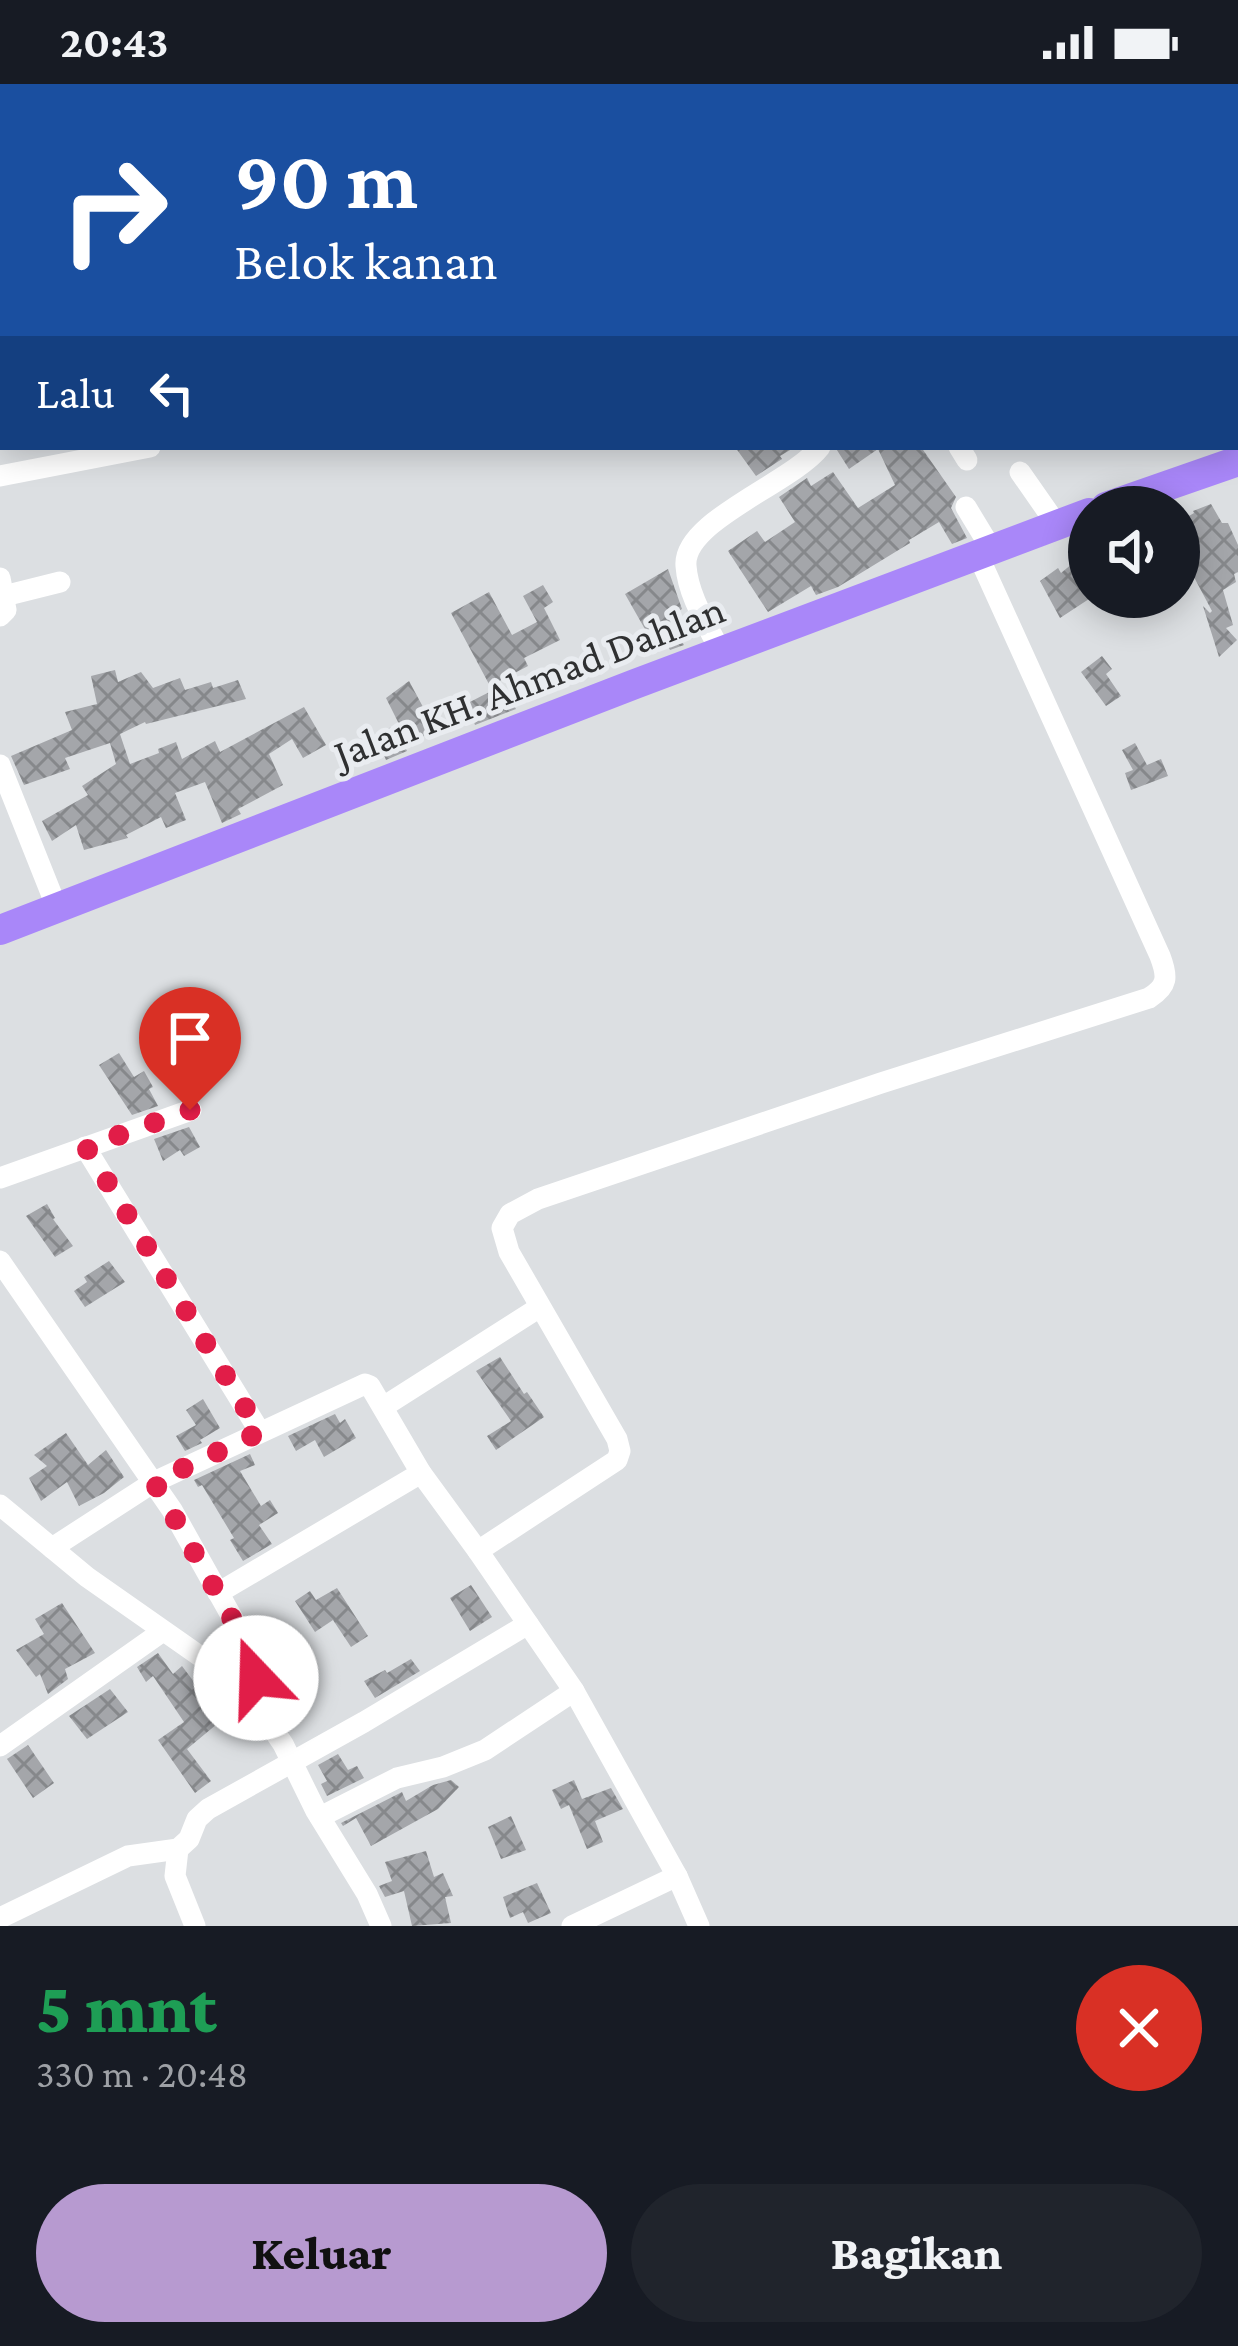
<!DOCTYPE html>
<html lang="id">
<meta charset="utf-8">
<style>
body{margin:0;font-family:"Crimson Pro",serif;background:#20242c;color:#f1f3f6;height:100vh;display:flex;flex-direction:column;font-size:45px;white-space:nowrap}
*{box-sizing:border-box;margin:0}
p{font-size:39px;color:#9ea1a6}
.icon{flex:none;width:66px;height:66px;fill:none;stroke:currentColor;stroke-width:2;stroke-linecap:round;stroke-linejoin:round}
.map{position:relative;height:1842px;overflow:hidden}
.sheet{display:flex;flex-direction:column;background:#171b24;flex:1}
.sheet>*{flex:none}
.hud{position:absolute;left:0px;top:0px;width:1239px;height:366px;box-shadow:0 6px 30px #0003;background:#1a4fa0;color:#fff;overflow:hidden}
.buttons{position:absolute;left:1068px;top:402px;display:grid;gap:24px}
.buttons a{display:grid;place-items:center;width:132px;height:132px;border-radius:50%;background:#171b24;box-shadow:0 6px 30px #0003;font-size:60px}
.pin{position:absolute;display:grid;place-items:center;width:102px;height:102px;color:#fff;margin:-123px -51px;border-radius:50% 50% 50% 0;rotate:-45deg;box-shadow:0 0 12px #0007}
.pin .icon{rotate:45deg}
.me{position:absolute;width:132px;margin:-66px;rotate:339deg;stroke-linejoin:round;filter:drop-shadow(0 0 9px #0008)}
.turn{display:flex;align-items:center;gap:42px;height:252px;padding:0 36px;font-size:54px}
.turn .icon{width:156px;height:156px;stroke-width:2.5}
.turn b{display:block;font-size:84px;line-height:102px}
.then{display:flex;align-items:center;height:114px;padding:0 36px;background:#0003;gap:24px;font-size:45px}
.round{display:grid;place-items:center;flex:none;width:126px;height:126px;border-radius:63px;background:#20242c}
.head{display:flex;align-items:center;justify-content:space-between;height:204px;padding:0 36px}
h1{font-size:72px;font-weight:800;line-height:90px;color:#1e9e55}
.action{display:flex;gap:24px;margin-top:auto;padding:24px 36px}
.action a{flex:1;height:138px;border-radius:72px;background:#b79ad0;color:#111;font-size:48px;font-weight:800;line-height:138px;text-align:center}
.action a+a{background:#20242c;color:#f1f3f6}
.status{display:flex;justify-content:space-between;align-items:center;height:84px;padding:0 60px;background:#171b24;direction:ltr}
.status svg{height:33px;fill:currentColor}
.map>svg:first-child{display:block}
.building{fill:url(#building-cross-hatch)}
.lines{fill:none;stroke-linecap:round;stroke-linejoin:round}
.minor{stroke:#fff;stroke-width:21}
.highway{stroke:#a987f9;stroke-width:30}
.route{stroke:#e11d48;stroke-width:21;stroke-dasharray:0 37.8}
.labels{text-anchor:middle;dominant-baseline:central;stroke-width:10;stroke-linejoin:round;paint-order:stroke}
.street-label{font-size:42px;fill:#2f3031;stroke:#e9ecf0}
</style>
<div class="status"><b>20:43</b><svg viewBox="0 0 49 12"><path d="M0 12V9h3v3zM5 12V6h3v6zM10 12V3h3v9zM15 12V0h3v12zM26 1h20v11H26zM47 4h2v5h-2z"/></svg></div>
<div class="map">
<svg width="1238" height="1842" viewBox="0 0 1238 1842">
<defs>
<pattern id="building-cross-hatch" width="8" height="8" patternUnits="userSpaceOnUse" patternTransform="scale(3)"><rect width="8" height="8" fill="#a4a6aa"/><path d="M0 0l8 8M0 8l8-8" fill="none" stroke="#86888b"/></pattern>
</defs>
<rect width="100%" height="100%" fill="#dcdfe2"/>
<!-- building -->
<g class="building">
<polygon points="735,363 795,363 780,372 782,375 756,392"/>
<polygon points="835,363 921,363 956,413 951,424 967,454 952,460 939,438 909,456 910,459 838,503 816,511 811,502 768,528 728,467 757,447 765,458 795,438 779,413 807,394 811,402 833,388 858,424 895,401 878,365 849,385"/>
<polygon points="1211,420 1222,439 1228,439 1238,461 1238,488 1234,490 1236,498 1223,506 1233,541 1226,544 1237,556 1219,573 1203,522 1210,529 1212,527 1187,480 1179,485 1179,438 1194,429 1193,427"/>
<polygon points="1078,475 1089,496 1089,515 1060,534 1040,497 1058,484 1061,489"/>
<polygon points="668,485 682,525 669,533 684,561 670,566 656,541 646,547 625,510"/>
<polygon points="543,501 553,518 544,524 560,556 524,574 528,582 490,602 451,529 489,508 512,551 537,538 523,512"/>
<polygon points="1102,572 1112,585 1106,590 1121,612 1106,622 1081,588"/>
<polygon points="115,586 118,598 141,588 153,604 180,594 185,606 211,598 213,604 238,596 246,615 146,640 145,638 120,650 130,680 159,669 158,665 176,658 182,675 215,657 220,668 304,623 326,661 303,674 292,655 269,670 283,701 238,725 241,730 222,739 205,698 175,709 186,736 166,744 161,733 126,751 128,754 84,766 76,741 52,757 42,737 88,711 82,702 116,680 110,659 65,674 70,685 24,701 11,672 72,646 65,628 97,620 91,592"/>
<polygon points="409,597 436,647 404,661 407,667 386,676 375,650 399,640 386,614"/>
<polygon points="501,602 516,625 475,641 468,619"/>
<polygon points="1135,659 1147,681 1161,675 1168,692 1131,706 1125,689 1133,686 1122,666"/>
<polygon points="119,969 134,993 144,987 153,1003 149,1005 158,1022 132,1031 99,981"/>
<polygon points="189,1043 200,1063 184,1072 180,1066 163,1077 154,1055"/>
<polygon points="47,1120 55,1134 53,1135 73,1162 55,1173 26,1132"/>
<polygon points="109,1177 125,1198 85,1223 74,1207 87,1198 84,1193"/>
<polygon points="500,1273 524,1310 527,1308 544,1333 496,1366 487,1352 511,1337 476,1287"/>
<polygon points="203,1315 220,1344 200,1356 202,1359 185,1367 176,1352 196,1341 186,1326"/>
<polygon points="335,1330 340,1339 345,1335 356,1354 324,1373 315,1356 296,1367 288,1352"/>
<polygon points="66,1349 88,1381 106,1366 124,1393 104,1409 79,1422 67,1398 41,1417 29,1394 47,1382 34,1371"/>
<polygon points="250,1370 255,1381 240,1387 261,1422 270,1416 278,1429 259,1441 272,1460 243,1477 230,1456 234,1454 202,1401 198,1403 194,1396"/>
<polygon points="471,1501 492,1533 470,1547 450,1514"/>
<polygon points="337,1504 368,1552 351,1563 333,1536 315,1548 295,1517 310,1507 316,1516"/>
<polygon points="62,1519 95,1569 65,1585 68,1595 48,1610 40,1590 36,1593 16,1566 44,1550 35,1535"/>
<polygon points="158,1569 173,1590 182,1582 206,1614 209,1612 223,1635 187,1665 211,1697 195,1709 158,1656 184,1638 153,1592 146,1598 137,1583"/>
<polygon points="411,1575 420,1587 375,1614 364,1597 385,1586 387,1589"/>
<polygon points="110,1605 128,1628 87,1655 69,1632"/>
<polygon points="28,1661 54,1699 33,1714 7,1675"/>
<polygon points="338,1670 348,1686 357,1682 364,1694 327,1712 321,1700 327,1697 318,1681"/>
<polygon points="451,1696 459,1703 438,1725 371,1762 356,1734 343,1742 341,1739 402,1708 406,1717 433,1701"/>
<polygon points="574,1696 582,1715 611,1704 623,1725 595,1737 603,1758 587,1765 569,1721 561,1725 552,1706"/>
<polygon points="511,1732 526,1766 501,1775 488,1743"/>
<polygon points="426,1767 434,1793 443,1789 453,1812 445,1813 451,1839 412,1842 404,1807 385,1813 379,1802 392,1797 385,1778"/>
<polygon points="537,1799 551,1829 528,1839 523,1828 510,1834 503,1813"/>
</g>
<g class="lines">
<!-- minor -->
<g class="minor">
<polyline points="520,0 522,3"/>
<polyline points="805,0 811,3"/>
<polyline points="888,0 888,3"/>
<polyline points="1052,0 1067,3"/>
<polyline points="416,3 420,0"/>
<polyline points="938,3 955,0"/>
<polyline points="1236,37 1238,37"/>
<polyline points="0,204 3,203"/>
<polyline points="1236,217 1238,215"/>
<polyline points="959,363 967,376"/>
<polyline points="1020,388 1057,441"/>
<polyline points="0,392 150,363"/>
<polyline points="966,423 992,466"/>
<polyline points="0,494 6,526 0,532"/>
<polyline points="4,512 60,498"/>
<path d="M721,568C708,542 688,512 686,482C682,437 792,399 820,363"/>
<polyline points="0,681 57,824"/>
<polyline points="85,1063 260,1348"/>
<polyline points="0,1094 191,1026"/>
<polyline points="0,1177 172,1426 251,1567 256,1593 255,1623"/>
<polyline points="383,1323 540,1223"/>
<polyline points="0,1421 87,1493 214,1582 265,1634 283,1660 316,1727 367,1810 381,1842"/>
<polyline points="52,1464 154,1398 365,1300 370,1302 421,1389 478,1467"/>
<polyline points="218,1509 421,1389"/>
<polyline points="0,1662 163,1547"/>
<polyline points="320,1733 397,1694 443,1683 485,1666 574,1607"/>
<polyline points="178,1765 175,1792 195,1842"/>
<polyline points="0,1834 128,1772 178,1765 189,1755 197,1735 208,1725 364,1638 528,1540"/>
<polyline points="572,1842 677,1792"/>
<path d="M699,1842L677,1792L574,1607L478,1467L617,1376L620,1367L617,1355L509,1168L502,1144L510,1130L538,1115L881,999L1149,914C1168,902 1168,893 1160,872L978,471"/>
</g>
<!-- highway -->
<g class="highway">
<polyline points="1106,423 1238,377"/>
<polyline points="0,846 635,600 1089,429"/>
</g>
</g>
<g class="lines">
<!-- route -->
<polyline class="route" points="190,1026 86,1063 260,1348 154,1398 251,1568 256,1594"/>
</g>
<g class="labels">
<!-- street labels -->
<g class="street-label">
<text transform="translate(529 597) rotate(-21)">Jalan KH. Ahmad Dahlan</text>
</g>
</g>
</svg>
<div class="buttons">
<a><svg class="icon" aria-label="sound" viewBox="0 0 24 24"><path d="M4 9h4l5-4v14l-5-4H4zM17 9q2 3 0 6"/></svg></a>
</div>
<div class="pin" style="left:190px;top:1026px;background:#d93025"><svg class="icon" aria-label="arrive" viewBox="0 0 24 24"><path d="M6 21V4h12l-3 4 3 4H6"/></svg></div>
<svg class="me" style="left:256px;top:1594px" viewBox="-20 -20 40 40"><circle r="19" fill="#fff"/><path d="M0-13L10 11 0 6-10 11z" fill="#e11d48"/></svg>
<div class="hud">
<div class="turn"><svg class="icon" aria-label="right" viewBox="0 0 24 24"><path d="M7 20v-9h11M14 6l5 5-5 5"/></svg><div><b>90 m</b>Belok kanan</div></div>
<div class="then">Lalu<svg class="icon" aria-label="left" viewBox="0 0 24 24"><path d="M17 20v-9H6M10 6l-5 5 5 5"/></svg></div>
</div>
</div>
<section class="sheet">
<div class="head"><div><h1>5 mnt</h1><p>330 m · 20:48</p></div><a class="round" style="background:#d93025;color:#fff"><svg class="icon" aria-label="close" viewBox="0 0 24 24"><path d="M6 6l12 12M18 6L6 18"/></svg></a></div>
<div class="action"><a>Keluar</a><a>Bagikan</a></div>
</section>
